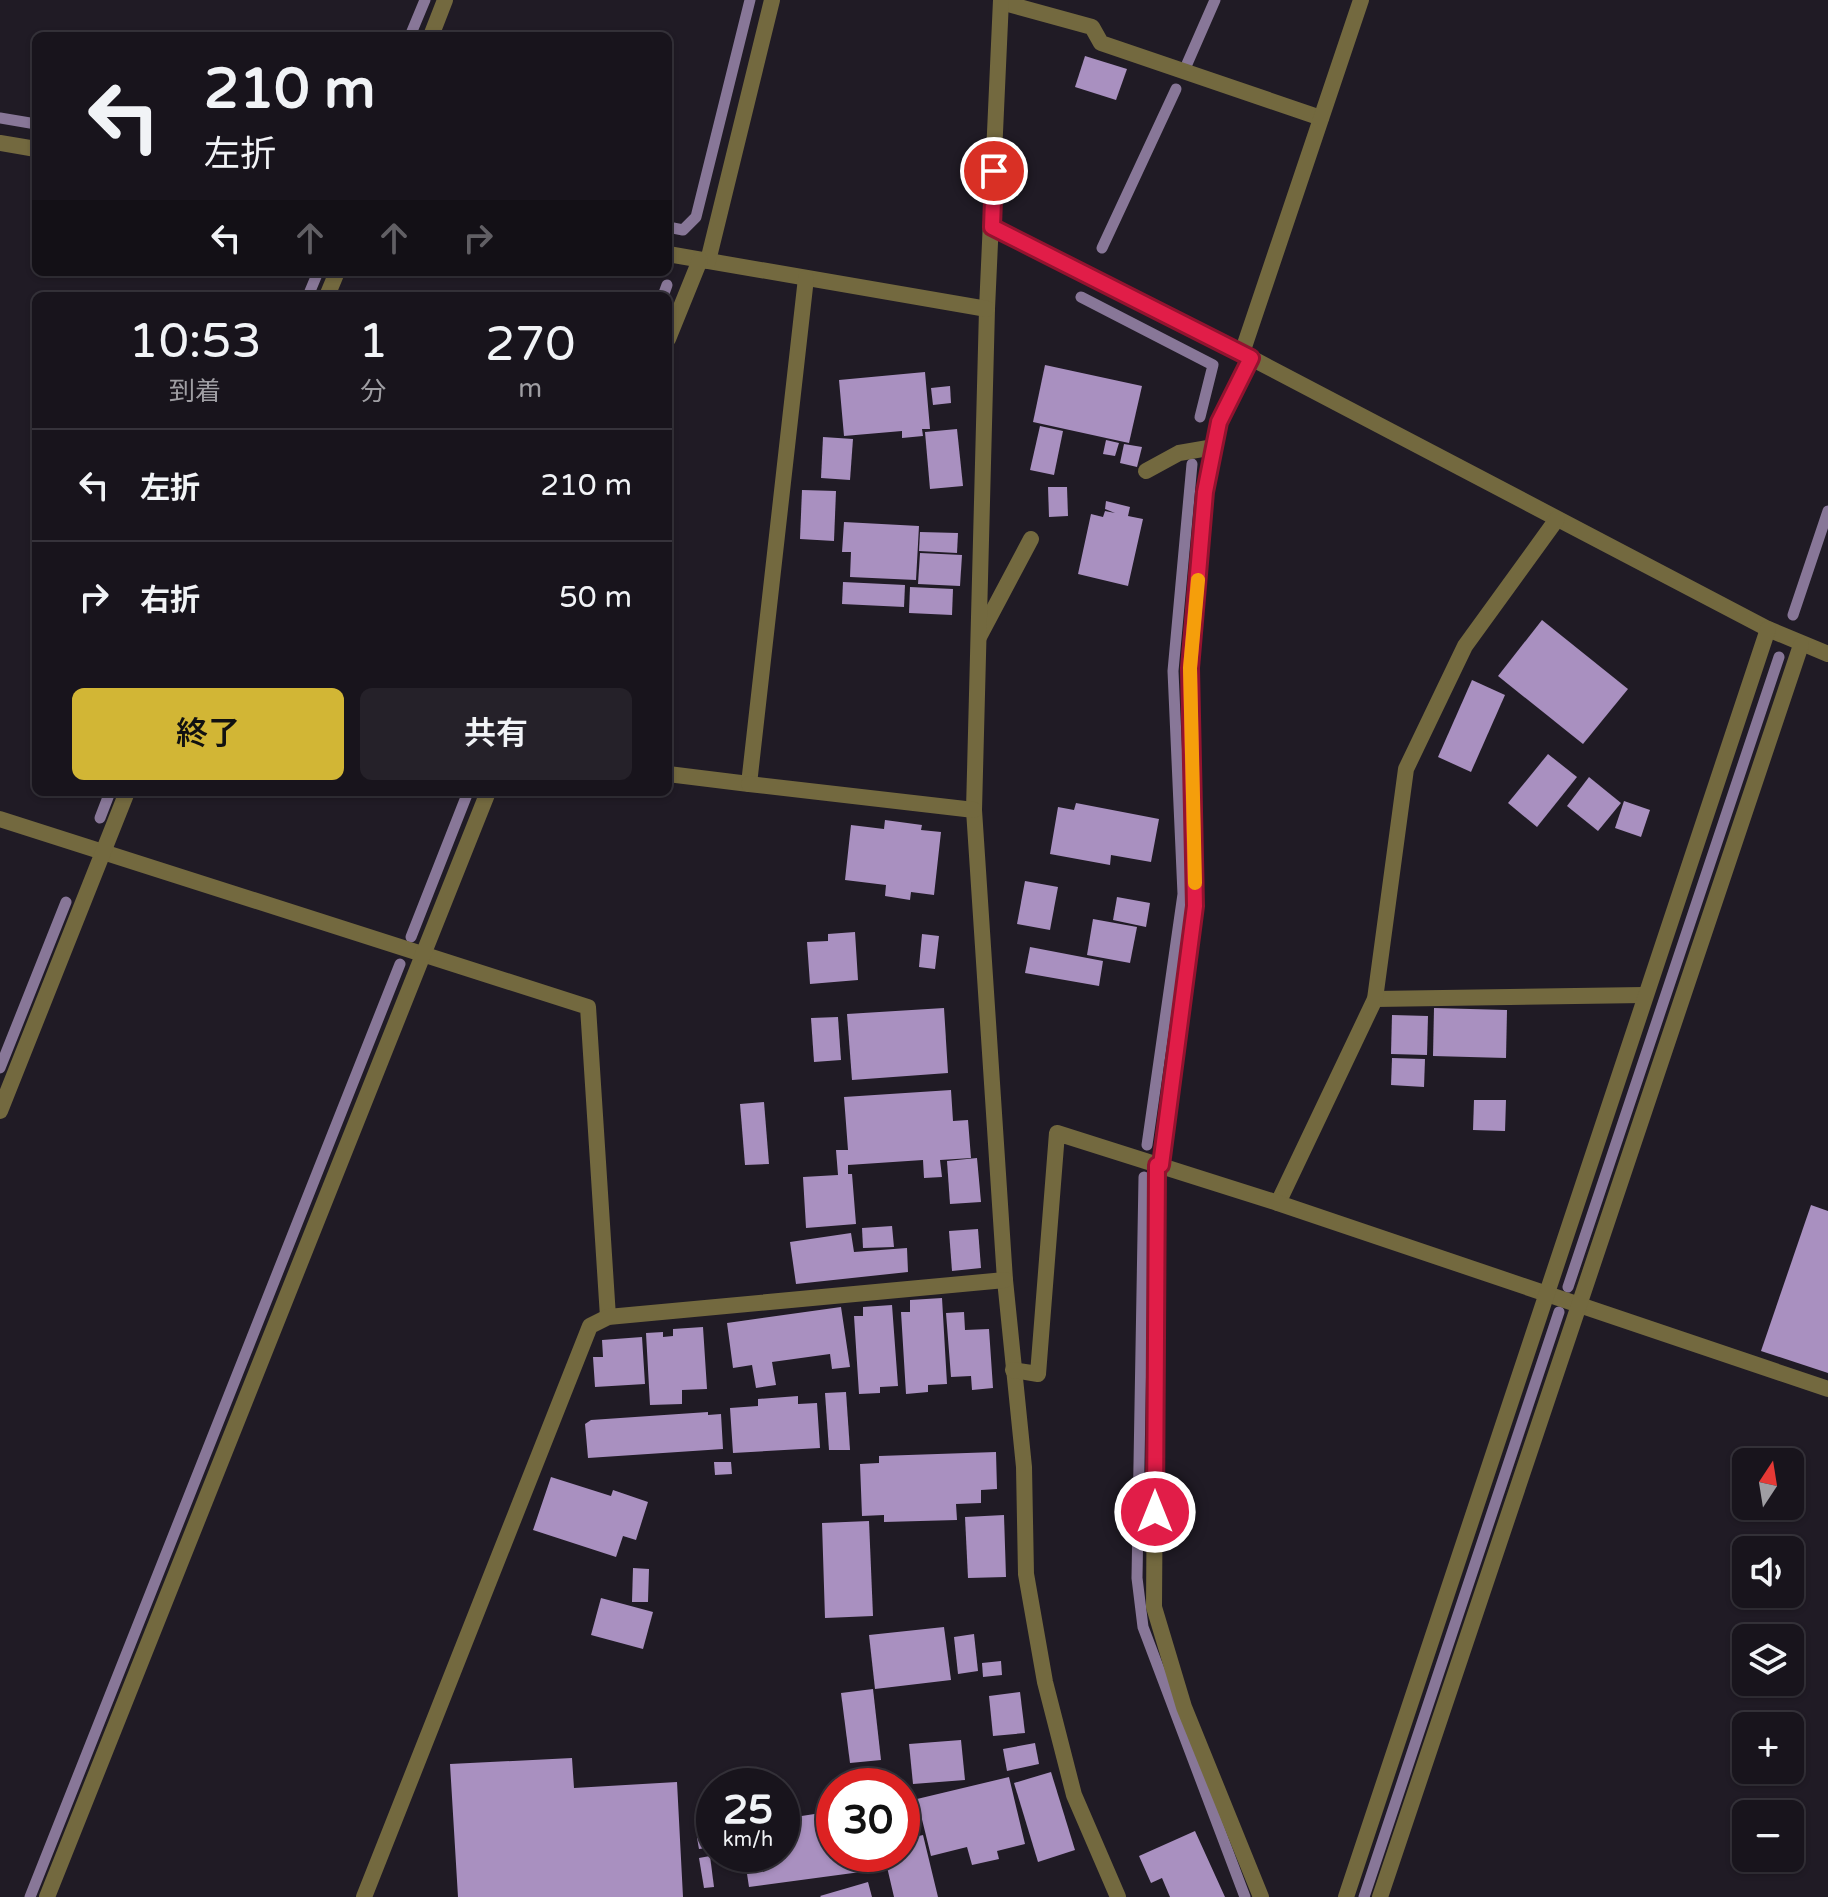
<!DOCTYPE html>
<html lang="ja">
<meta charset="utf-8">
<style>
body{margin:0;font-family:"Varela Round","Noto Sans JP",sans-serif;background:#252129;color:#f1f3f6;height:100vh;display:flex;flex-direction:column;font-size:30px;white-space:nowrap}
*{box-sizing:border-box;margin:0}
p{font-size:26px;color:#9f9ea3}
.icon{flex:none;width:44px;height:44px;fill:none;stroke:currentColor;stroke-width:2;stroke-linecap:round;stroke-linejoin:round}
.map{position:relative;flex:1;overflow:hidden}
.panel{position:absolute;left:32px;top:292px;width:640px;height:504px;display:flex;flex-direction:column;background:#18141c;border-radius:12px;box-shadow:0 2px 6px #0004,0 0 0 2px #36333b}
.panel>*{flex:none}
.hud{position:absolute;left:32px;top:32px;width:640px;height:244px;border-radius:12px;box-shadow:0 2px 6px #0004,0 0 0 2px #36333b;background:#18141c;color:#f1f3f6;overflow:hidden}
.needle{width:52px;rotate:12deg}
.tools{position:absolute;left:1732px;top:1448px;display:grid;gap:16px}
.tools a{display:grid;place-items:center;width:72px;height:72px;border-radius:12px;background:#18141c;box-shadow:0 2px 6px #0004,0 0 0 2px #36333b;font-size:40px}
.speed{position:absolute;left:696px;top:1768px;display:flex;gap:16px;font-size:40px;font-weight:700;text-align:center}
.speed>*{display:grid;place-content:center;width:104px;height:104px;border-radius:50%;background:#18141c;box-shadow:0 2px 6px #0004,0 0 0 2px #36333b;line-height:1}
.speed small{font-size:20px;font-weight:400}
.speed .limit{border:12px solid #d22;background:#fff;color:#111}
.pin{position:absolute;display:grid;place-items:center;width:68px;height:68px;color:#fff;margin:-34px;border:4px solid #fff;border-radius:50%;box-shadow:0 2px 8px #0007}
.me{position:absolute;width:88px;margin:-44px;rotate:0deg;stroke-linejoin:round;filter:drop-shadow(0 0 6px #0008)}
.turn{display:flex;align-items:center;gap:28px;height:168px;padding:0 40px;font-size:36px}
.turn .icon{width:104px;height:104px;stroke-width:2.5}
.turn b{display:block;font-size:56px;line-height:68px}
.lanes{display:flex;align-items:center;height:76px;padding:0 40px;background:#0003;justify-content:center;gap:40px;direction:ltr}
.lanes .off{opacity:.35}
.eta{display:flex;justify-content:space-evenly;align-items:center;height:136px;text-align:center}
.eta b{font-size:48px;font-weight:600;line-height:56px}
.cta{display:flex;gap:16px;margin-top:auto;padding:16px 40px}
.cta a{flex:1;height:92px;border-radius:12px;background:#d2b635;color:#111;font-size:32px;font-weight:600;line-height:92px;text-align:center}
.cta a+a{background:#252129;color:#f1f3f6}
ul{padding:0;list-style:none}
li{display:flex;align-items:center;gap:24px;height:112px;padding:0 40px;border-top:2px solid #36333b}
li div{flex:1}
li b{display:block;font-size:30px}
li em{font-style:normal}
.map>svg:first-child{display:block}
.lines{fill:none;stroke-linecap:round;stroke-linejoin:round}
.stream{stroke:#887798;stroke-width:11}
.building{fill:#a990c0}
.service{stroke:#73693f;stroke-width:16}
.minor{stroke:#73693f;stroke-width:16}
.route-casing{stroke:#92132f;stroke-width:20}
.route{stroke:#e11d48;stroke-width:14}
.slow{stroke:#f59e0b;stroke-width:14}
</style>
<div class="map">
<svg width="1828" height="1897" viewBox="0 0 1828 1897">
<rect width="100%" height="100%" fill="#201b25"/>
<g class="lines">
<!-- stream -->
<g class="stream">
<polyline points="410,36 425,0"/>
<polyline points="1187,64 1215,0"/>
<polyline points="0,118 36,124"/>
<polyline points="668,227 683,230 696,217 750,0"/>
<polyline points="1102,248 1176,89"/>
<polyline points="308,296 318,272"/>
<polyline points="663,296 667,285"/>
<polyline points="1081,297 1213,365 1200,417"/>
<polyline points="1793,615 1828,511"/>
<polyline points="100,818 110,792"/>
<polyline points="411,937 468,792"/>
<polyline points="0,1068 66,902"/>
<polyline points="1147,1145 1183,894 1173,671 1192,464"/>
<polyline points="1144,1177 1137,1578 1143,1627 1245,1897"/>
<polyline points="1568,1287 1779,657"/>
<polyline points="30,1897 400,964"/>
<polyline points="1364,1897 1559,1312"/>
</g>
</g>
<!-- building -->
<g class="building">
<polygon points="1085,56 1127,69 1116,100 1075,87"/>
<polygon points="1045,365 1142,386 1129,443 1033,422"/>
<polygon points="925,372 930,429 922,429 923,436 902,438 902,431 844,436 839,380"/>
<polygon points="950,386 951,403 933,405 931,388"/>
<polygon points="1040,426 1063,431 1054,475 1030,470"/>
<polygon points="957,429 963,486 930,489 925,432"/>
<polygon points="823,437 853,439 850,480 821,478"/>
<polygon points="1106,440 1119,443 1115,456 1103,454"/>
<polygon points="1124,444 1142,447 1137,467 1120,463"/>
<polygon points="1048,487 1067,487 1068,516 1049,517"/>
<polygon points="802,490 836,491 834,541 800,539"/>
<polygon points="1106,501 1130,507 1128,516 1143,519 1128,586 1078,574 1091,514 1103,517 1105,511 1115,513 1105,509"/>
<polygon points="844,522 919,526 916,580 850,577 851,552 842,552"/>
<polygon points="920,532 958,533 957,553 919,551"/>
<polygon points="920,553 962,555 960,586 918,584"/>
<polygon points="843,582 905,585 904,607 842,604"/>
<polygon points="910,587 953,589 952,615 909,613"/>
<polygon points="1542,620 1628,689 1583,744 1498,676"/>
<polygon points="1472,680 1505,695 1471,772 1438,757"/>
<polygon points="1548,754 1577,777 1537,827 1508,803"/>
<polygon points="1589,777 1621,803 1598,831 1567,806"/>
<polygon points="1624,801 1650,810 1641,837 1615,828"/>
<polygon points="1076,803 1159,819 1151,862 1111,855 1110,865 1050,854 1058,807 1074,810"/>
<polygon points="885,820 922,825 921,830 941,832 934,895 911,892 910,900 885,896 886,885 845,880 851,825 884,829"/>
<polygon points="1025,881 1058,887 1050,930 1017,924"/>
<polygon points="1117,897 1150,903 1146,927 1113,920"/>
<polygon points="1093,919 1137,927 1130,963 1087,955"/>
<polygon points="855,932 858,980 810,984 807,942 828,941 828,934"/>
<polygon points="922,934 939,936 935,969 919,967"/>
<polygon points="1030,947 1103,961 1099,986 1025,973"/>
<polygon points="944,1008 948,1073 852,1080 847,1014"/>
<polygon points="1434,1008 1507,1010 1506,1058 1433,1056"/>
<polygon points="1392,1015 1428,1016 1427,1055 1391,1054"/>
<polygon points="838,1017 841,1060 814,1062 811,1018"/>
<polygon points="1392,1058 1425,1059 1424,1087 1391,1085"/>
<polygon points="951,1090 953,1121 968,1120 971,1158 940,1160 942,1177 924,1178 923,1160 848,1165 848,1174 852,1174 856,1224 806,1228 803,1177 838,1175 836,1150 848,1150 844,1097"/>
<polygon points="1474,1100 1506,1100 1505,1131 1473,1130"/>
<polygon points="764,1102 769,1164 745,1165 740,1104"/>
<polygon points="977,1158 981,1202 950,1204 947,1161"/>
<polygon points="1811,1205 1828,1211 1828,1373 1761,1351"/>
<polygon points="892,1226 894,1247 863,1248 862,1228"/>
<polygon points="978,1229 981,1268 952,1271 949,1231"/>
<polygon points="851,1233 854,1252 907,1248 908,1272 796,1284 790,1242"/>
<polygon points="942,1298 947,1384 928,1385 928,1392 906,1394 901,1312 910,1312 910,1300"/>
<polygon points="892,1305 898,1386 880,1387 880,1393 859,1394 854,1316 863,1316 863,1307"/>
<polygon points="841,1307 850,1367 832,1369 830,1354 772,1362 776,1385 756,1388 752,1365 733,1368 727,1323"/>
<polygon points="964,1312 965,1330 989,1329 993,1388 972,1390 971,1376 951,1377 946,1313"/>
<polygon points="703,1327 707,1389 682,1390 682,1404 650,1405 646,1333 663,1332 663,1337 673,1336 673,1329"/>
<polygon points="642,1337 645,1384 595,1387 593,1357 603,1357 602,1340"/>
<polygon points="846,1392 850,1450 829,1450 825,1393"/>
<polygon points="798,1396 798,1404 817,1403 820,1448 733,1453 730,1408 758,1406 758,1399"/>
<polygon points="708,1412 708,1415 721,1414 723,1449 588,1458 585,1424 591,1420"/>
<polygon points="996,1452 997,1489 981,1490 981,1503 956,1504 957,1520 884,1522 884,1515 862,1516 860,1464 879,1463 879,1456"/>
<polygon points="714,1462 731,1462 732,1474 715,1475"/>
<polygon points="551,1477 611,1496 613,1490 648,1502 636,1540 623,1536 616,1557 533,1530"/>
<polygon points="1004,1515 1006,1577 968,1578 965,1517"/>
<polygon points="869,1521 873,1616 825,1618 822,1523"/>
<polygon points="633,1568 649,1569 648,1602 632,1602"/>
<polygon points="601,1598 653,1612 643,1649 591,1635"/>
<polygon points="944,1627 951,1680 875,1689 869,1635"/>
<polygon points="974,1634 978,1671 958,1674 954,1637"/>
<polygon points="1001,1661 1002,1675 983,1677 982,1663"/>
<polygon points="873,1689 881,1760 850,1763 841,1693"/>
<polygon points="1020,1692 1025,1733 993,1736 989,1696"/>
<polygon points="961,1740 965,1780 913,1784 909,1744"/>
<polygon points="1035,1743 1039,1764 1007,1771 1003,1749"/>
<polygon points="572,1758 574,1788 677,1782 683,1897 458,1897 450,1764"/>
<polygon points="1051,1772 1075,1850 1038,1862 1014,1783"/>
<polygon points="1009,1777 1025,1844 997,1851 999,1859 972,1865 967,1847 931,1856 917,1799"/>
<polygon points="834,1811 834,1854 866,1854 868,1871 749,1887 744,1854 782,1854 782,1819"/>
<polygon points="1195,1831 1225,1897 1170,1897 1162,1878 1151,1883 1139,1856"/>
<polygon points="714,1835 714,1847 699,1849 697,1838"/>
<polygon points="923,1835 938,1897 894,1897 884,1854 902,1854 902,1840"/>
<polygon points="710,1856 714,1887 704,1888 699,1858"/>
<polygon points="868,1882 872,1897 821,1897 820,1896"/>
</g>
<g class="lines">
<!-- service -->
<g class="service">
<polyline points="1001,2 1092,27 1101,43 1321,118"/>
<polyline points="1146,471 1179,453 1214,447"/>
<polyline points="979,637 1031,539"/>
</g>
<!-- minor -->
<g class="minor">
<polyline points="1001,0 987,309 974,810 1005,1280 1024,1467 1026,1574 1045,1682 1074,1795 1118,1897"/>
<polyline points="431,36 445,0"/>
<polyline points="0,143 36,149"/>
<polyline points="992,227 1251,358 1768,629 1828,654"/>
<polyline points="668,254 987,309"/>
<polyline points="708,261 772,0"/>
<polyline points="327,296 337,272"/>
<polyline points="668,339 700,260"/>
<polyline points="1242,353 1361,0"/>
<polyline points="668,774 749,784 806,278"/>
<polyline points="749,784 974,810"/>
<polyline points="0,819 588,1007 608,1317"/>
<polyline points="1375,999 1644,995"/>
<polyline points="0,1111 127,792"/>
<polyline points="1157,1165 1154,1607 1184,1707 1261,1897"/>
<polyline points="1161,1165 1195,906 1190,668 1205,492 1219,422 1251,358"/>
<polyline points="1278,1203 1375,999 1406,769 1465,646 1557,519"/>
<polyline points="1013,1370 1038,1374 1057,1133 1278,1203 1828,1389"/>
<polyline points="47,1897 488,792"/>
<polyline points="364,1897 590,1326 608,1317 1005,1280"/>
<polyline points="1346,1897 1768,629"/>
<polyline points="1380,1897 1801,645"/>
</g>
</g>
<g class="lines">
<!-- route casing -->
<g class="route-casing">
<polyline id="route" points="994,171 992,227 1251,358 1219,422 1205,492 1190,668 1195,906 1161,1165 1157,1165 1155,1512"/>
</g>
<!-- route -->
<use href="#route" class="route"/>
<!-- slow -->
<polyline class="slow" points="1195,883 1190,668 1198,580"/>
</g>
</svg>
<div class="tools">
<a><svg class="needle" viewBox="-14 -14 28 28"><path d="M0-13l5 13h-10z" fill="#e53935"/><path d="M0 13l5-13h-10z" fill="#9f9ea3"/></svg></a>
<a><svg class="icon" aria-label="sound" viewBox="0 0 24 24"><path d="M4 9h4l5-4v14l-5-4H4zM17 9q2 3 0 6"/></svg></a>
<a><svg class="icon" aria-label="layers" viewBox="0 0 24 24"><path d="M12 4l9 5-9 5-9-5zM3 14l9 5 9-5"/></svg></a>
<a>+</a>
<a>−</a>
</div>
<div class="speed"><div>25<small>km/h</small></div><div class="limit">30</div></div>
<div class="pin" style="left:994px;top:171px;background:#d93025"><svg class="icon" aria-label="arrive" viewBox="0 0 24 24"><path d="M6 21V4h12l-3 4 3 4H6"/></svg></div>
<svg class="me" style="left:1155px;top:1512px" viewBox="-20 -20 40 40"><circle r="17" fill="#e11d48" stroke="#fff" stroke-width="3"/><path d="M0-11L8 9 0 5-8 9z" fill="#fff"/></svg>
<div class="hud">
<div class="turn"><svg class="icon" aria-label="left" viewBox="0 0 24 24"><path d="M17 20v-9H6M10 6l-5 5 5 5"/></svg><div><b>210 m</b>左折</div></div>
<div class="lanes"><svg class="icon" aria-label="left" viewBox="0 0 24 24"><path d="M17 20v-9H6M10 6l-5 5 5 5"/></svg><svg class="icon off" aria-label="ahead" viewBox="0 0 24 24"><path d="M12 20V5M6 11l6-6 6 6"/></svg><svg class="icon off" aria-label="ahead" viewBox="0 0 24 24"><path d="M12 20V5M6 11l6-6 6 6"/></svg><svg class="icon off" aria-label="right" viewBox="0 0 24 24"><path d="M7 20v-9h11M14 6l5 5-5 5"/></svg></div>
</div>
<section class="panel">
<div class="eta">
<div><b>10:53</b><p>到着</p></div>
<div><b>1</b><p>分</p></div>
<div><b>270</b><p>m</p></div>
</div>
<ul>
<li><svg class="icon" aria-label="left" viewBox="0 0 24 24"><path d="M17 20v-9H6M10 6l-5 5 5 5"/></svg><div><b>左折</b></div><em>210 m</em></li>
<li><svg class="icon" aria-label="right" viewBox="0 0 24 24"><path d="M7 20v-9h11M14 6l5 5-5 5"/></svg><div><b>右折</b></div><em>50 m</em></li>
</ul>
<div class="cta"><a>終了</a><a>共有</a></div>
</section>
</div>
